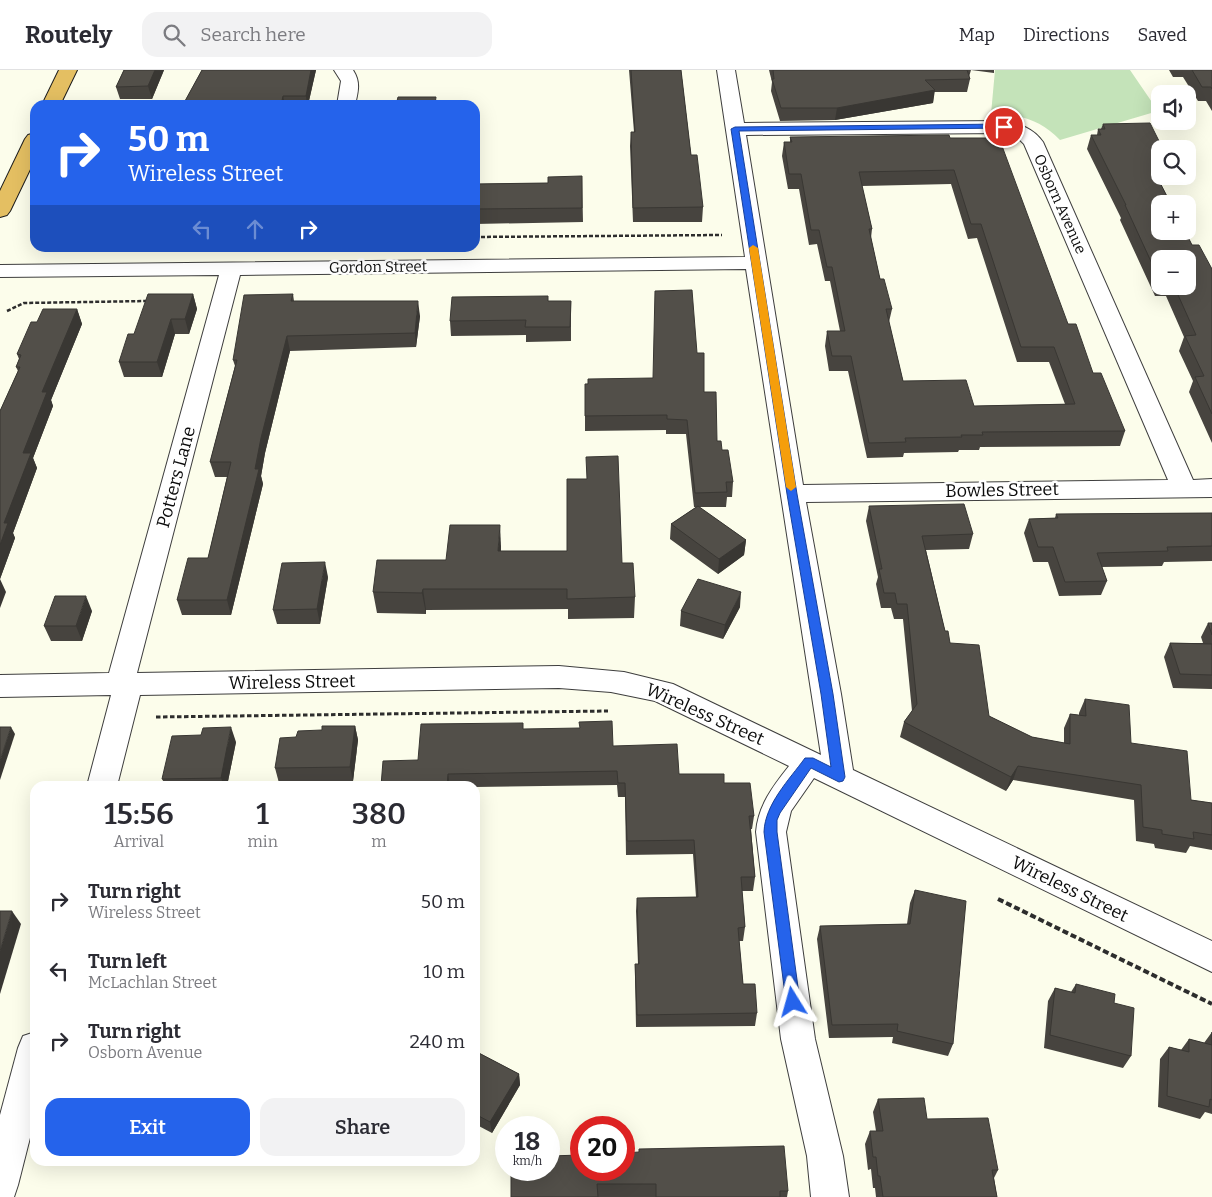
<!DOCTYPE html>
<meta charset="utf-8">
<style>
body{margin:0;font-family:Bitter,serif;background:#f2f2f3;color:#2b2b33;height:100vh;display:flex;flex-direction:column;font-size:19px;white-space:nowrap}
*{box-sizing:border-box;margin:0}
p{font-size:16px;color:#7c7c81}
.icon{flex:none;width:28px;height:28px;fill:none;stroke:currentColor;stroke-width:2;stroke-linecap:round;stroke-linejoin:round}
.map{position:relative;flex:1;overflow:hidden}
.details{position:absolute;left:30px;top:711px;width:450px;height:385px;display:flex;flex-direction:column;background:#fff;border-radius:15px;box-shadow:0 5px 20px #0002}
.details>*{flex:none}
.banner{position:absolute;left:30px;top:30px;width:450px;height:152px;border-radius:15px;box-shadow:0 5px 20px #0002;background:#2563eb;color:#fff;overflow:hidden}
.fabs{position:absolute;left:1151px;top:15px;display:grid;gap:10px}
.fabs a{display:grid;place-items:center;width:45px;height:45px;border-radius:10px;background:#fff;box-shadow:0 5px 20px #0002;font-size:25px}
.speed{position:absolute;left:495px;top:1046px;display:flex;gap:10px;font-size:25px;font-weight:700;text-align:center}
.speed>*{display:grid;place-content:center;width:65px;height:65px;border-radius:50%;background:#fff;box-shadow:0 5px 20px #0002;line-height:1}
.speed small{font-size:12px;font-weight:400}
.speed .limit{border:8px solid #d22;background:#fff;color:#111}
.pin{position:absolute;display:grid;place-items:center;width:42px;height:42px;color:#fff;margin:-21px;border:2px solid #fff;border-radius:50%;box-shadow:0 1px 5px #0007}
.me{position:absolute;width:55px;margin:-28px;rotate:352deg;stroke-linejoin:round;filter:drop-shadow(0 0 4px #0008)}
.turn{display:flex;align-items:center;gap:18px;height:105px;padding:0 15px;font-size:22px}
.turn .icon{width:65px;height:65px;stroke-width:2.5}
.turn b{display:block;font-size:35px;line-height:42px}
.lanes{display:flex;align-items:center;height:48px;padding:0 15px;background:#0003;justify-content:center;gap:25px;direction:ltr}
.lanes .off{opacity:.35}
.eta{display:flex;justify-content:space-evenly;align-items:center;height:85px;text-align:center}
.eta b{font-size:30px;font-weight:600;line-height:35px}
.action{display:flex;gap:10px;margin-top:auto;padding:10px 15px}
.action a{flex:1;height:58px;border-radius:15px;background:#2563eb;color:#fff;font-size:20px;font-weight:600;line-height:58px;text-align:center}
.action a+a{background:#f2f2f3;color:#2b2b33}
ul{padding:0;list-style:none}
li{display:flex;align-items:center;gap:15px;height:70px;padding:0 15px}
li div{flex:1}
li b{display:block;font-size:19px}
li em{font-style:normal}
header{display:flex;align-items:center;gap:30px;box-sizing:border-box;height:70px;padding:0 25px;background:#fff;border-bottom:1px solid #e1e1e2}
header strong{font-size:24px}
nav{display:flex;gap:28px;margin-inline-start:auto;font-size:18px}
.search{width:350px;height:45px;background:#f2f2f3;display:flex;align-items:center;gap:12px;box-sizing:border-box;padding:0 18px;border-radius:15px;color:#7c7c81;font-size:19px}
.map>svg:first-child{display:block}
.green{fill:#c4e3b9}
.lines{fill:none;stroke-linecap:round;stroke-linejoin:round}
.minor-casing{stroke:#3e3e3e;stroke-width:2}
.highway-casing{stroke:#1c1c1c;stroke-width:2}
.path-far2{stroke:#2d2d2d;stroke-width:2.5;stroke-dasharray:4 2;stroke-linecap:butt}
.path-far1{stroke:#2d2d2d;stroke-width:3;stroke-dasharray:4.5 2.5;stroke-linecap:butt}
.path{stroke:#2d2d2d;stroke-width:4;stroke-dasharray:6 3;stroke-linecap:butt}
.minor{fill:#fff;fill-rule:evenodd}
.highway{fill:#e4bf62;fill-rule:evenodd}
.wall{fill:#47443f;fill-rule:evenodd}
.shaded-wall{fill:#393733}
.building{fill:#524f49;stroke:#393733;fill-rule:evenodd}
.route{fill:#2563eb;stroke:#184099}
.slow{fill:#f59e0b}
.labels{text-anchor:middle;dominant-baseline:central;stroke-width:5;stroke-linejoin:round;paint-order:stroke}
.far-street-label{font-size:15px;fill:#0b0b0b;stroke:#fff}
.street-label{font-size:18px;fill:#0b0b0b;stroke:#fff}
</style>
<header>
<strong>Routely</strong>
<div class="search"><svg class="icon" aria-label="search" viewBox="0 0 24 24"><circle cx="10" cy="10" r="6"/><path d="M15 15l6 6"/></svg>Search here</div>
<nav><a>Map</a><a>Directions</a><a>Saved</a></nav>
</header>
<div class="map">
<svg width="1212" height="1127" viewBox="0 0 1212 1127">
<rect width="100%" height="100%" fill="#fcfdeb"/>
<!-- green -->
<path class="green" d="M995,0H1130L1158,41L1060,70C1040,49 1019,44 991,44Z"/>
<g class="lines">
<!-- minor casing -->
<g class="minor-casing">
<g id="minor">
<path d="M334,0H353C361,12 358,22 355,35H337L341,11Z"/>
<path d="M717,0H735L744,53L1004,51C1020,54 1033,58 1043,72L1193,410L1212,409V427L806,432L841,624L853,700L1212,871V902L814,708L791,741L786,762L815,969L843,1086L849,1127H811L807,1086L781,969L756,762C758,736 773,716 789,696L655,631L611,622L559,618L140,625L117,716H87L111,625L0,627V605L109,603L219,205L0,207V195L745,187ZM1004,63L1017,67L1024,74L1168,410L803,415L746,65ZM746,199L821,685L673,614L624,602L559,596L137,603L240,205Z"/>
<polygon points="35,962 35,1048 18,1115 14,1127 0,1127 0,1045 18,978 23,966"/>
</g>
</g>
<!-- highway casing -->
<g class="highway-casing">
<g id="highway">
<polygon points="59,0 77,0 60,35 42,35"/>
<polygon points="35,63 35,89 10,141 7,145 0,147 0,121 25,69 28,65"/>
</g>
</g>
<!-- path-far2 -->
<g class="path-far2">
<polyline points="475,167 722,165"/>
<polyline points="7,241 24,233 148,231"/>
</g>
<!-- path-far1 -->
<polyline class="path-far1" points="156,647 608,641"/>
<!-- path -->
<polyline class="path" points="998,829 1212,934"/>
<!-- minor -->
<use href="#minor" class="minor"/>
<!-- highway -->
<use href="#highway" class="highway"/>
</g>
<!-- wall -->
<g class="wall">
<polygon points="124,0 164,0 152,29 120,29 116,17"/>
<polygon points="202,0 316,0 308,35 186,35 185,31"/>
<polygon points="629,0 681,0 691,85 703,137 702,152 633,152 630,76 631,62 634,62"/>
<polygon points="769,0 994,0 994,3 971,0 969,7 970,9 967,22 934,22 933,33 835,50 780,51 771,21 772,12"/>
<polygon points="1169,0 1212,0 1212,41 1206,31 1198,31 1183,7 1173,7"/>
<path d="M1103,54L1162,77V79H1160V84L1158,90L1160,93V106H1164L1161,115L1192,175L1212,199V373L1189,322L1193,311L1179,281L1184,267L1166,226H1155L1120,150L1121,148L1087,79L1091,65H1097L1098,59H1101ZM1160,189L1188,216H1160Z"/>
<path d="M790,67L950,68L1068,254L1093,303L1125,361L1120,376L980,377L979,380H959L958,382L904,383L903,387L867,388L848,301H829L825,276L827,261H840L830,211H825L817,174L809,175L799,119H788L782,86L784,72H790ZM951,114L968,169L977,168L1017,292H1049L1065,334L974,336L903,311L889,252L892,239L880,209L871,168L872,159L862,116Z"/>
<polygon points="582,106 583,152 475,154 475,114 548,113"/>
<polygon points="193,224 197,239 189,264 175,264 162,307 124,307 119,292 134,264"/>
<polygon points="293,224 294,231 420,246 416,277 290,281 265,383 261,406 263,414 231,545 182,545 177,530 208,488 227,407 215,407 210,392 235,296 233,290"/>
<polygon points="548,226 548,231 571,231 571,271 526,272 526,265 451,266 450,251"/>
<polygon points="77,239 82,254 51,330 53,336 33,388 37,398 13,463 15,468 0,509 0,341 18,301 16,297 19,289 17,284 37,252"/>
<polygon points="697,283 704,322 717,371 722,380 733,412 732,427 727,427 726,437 699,437 746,470 744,485 718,504 670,469 671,454 696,437 694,437 686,364 666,364 666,360 585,361 585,314 653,308"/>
<polygon points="869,436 973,464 969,479 926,480 945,561 950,573 989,646 1032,667 1064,673 1064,658 1070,644 1079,645 1079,643 1085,629 1191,730 1212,733 1212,780 1190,776 1186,783 1155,778 1154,774 1136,771 1134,730 1013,710 1006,721 900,667 904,652 912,641 903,549 894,549 891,538 881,538 876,514 878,507 866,451"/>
<polygon points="1212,443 1212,491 1164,492 1162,496 1102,497 1107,511 1101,525 1059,526 1048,492 1033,492 1024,463 1029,449 1055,448 1056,444"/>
<polygon points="501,476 501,481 622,493 635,527 634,548 568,549 568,539 426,540 426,544 377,543 373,522 446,490"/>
<polygon points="328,507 320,554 277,554 273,540"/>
<polygon points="740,537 723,569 680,556 681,541"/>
<polygon points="92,541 82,571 51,571 44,556"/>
<polygon points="1208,553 1212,553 1212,619 1173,618 1164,587 1170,573 1203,573 1201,567"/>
<polygon points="355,656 358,670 353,711 279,713 275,698 296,667 322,660"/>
<polygon points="523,659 613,676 679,704 724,713 754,746 752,759 751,759 755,807 753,821 742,821 745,857 743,871 739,871 743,914 757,943 755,956 636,957 635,907 635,894 638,894 636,841 637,828 696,827 693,784 626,785 625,727 618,727 617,715 475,717 475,716 381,716 418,690"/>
<polygon points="236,672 227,716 166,716 162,709"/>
<polygon points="915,820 953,974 948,986 892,973 893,967 829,968 817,869 820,856 907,854 910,833"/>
<polygon points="1076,914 1114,933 1131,986 1123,998 1044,978 1048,931 1055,918 1071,922"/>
<polygon points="1212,962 1212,1044 1205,1042 1200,1049 1158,1037 1160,989 1169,977 1181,980 1189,969 1204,973"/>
<polygon points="475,981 519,1004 520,1015 492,1063 475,1054"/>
<polygon points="878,1029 927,1049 998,1100 994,1108 997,1127 876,1127 875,1118 873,1118 871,1099 868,1100 865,1074 870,1061 876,1061 873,1042"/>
<polygon points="107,1091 169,1091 169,1094 109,1095"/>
<polygon points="511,1100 788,1121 787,1127 511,1127"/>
</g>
<!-- shaded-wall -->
<g class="shaded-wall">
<polygon points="155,0 164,0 152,29 148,16"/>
<polygon points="311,0 316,0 308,35 307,35 306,26"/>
<polygon points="935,20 933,33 835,50 837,38"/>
<polygon points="283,26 285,35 281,35"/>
<polygon points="193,224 197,239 189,264 185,249"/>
<polygon points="418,231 420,246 416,277 415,263"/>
<polygon points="77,239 82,254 51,330 53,336 33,388 37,398 13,463 15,468 0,509 0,475 4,453 23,383 42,322"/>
<polygon points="171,249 175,264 162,307 157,292"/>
<polygon points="287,266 290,281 265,383 261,406 263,414 231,545 227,530 261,368"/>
<polygon points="500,455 501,476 499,502 498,481"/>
<polygon points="746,470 744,485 718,504 719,489"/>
<polygon points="325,492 328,507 320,554 317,539"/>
<polygon points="0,509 6,522 0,538"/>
<polygon points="423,519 426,540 426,544 422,523"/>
<polygon points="741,522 740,537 723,569 725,555"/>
<polygon points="86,526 92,541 82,571 76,556"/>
<polygon points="355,656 358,670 353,711 350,697"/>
<polygon points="11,657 15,664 0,710 0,691"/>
<polygon points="231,657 236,672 227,716 224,716 221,708"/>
<polygon points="1018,696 1013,710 1006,721 1011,707"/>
<polygon points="448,704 450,716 447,716"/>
<polygon points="12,841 21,854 0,924 0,881"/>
<polygon points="519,1004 520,1015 492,1063 490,1052"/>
</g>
<!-- building -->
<g class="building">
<polygon points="124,0 155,0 148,16 116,17"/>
<polygon points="202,0 311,0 306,26 283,26 281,35 238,35 239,31 185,31"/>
<polygon points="631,0 681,0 691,85 697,85 703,137 633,138 631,62 635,62"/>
<polygon points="773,0 967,0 970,9 925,10 935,20 837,38 781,38 772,9 774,9"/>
<polygon points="1192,0 1212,0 1212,19 1211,17 1202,17"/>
<polygon points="398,27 436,27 435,35 396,35"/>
<polygon points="1150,53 1162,77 1151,77 1160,93 1160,103 1155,103 1171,134 1160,134 1160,161 1185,161 1192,175 1199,175 1212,199 1212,344 1195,307 1204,306 1185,266 1196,265 1174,216 1188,216 1188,189 1160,189 1160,211 1125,135 1126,135 1091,65 1101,65 1098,59 1105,59 1103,54"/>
<path d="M949,65L950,68H994L997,76H1002L1068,254H1076L1093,303H1101L1125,361L982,362L983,365H961L962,367L905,368L906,372L869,373L851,286H832L827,261H845L832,197H827L819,160H811L801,104H789L784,72H792L790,67ZM954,100L971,154H981L1021,277H1054L1075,334L974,336L966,310L903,311L886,239H892L884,209H880L869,159H872L859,102Z"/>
<polygon points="582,106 582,138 475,139 475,114 548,113 548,107"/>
<polygon points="692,220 697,283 704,283 704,322 716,322 717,371 721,371 722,380 728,380 733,412 726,412 727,422 695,423 687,350 667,349 667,345 585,346 585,314 588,314 588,309 653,308 655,221"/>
<polygon points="148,224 193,224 185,249 171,249 157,292 119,292 128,264 134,264"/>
<polygon points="293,224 291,231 418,231 415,263 287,266 261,368 255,399 259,399 227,530 177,530 188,488 208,488 231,392 210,392 237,290 233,290 244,225"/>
<polygon points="548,226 548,231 571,231 570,257 525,257 526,250 450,251 452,227"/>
<polygon points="43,239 77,239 42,322 47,322 23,383 31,383 4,453 8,453 0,475 0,341 20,297 16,297 21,285 17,284 31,252 37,252"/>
<polygon points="618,386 622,493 633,493 635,527 567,529 567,519 423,519 422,523 373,522 377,490 446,490 450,455 500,455 498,481 567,481 567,409 587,409 586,387"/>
<polygon points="964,434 973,464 922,466 945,561 948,561 950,573 979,575 989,646 1032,667 1070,674 1070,644 1086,646 1085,629 1129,635 1131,673 1187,681 1191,730 1212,733 1212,765 1193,762 1194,769 1162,764 1162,760 1143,757 1141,715 1018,696 1011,707 904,652 917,634 907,534 897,534 895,523 884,523 879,499 882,499 869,436"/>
<polygon points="698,436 746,470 719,489 671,454"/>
<polygon points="1212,443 1212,476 1167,477 1168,481 1097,483 1107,511 1065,512 1053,477 1038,477 1029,449 1058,448 1056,444"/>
<polygon points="325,492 317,539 273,540 282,493"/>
<polygon points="698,509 741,522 725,555 681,541"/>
<polygon points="55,526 86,526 76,556 44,556"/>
<polygon points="1208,553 1212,553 1212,565"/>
<polygon points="1170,573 1212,574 1212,605 1180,604"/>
<polygon points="612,651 613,676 677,674 679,704 724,704 724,713 750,713 754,746 749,746 755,807 741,807 745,857 738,858 743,914 755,914 757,943 637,945 635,894 639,894 637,828 698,827 694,770 627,771 625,713 618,713 617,701 448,704 447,716 381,716 383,691 418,690 421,654 523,653 523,659 580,658 579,652"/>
<polygon points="322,656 355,656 350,697 275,698 280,668 296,667 298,661 322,660"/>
<polygon points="0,657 11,657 0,691"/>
<polygon points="231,657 221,708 162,709 172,666 201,665 203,658"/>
<polygon points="915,820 966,831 953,974 897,961 898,954 832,955 820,856 910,854"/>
<polygon points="0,841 12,841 0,881"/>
<polygon points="1076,914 1115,924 1114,933 1134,938 1131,986 1050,965 1055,918 1075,923"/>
<polygon points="1212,962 1212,1030 1210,1029 1209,1037 1167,1026 1169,977 1189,982 1189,969 1212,975"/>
<polygon points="475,981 519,1004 490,1052 475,1044"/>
<polygon points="924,1028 927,1049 988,1048 998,1100 992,1100 997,1127 883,1127 880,1106 878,1106 876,1087 873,1087 870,1061 883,1061 878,1029"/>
<polygon points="784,1076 788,1121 780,1121 780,1127 656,1127 656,1114 597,1114 598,1127 511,1127 511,1100 549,1100 549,1086 581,1085 581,1100 624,1100 624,1083 639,1082 639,1079"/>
</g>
<!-- route -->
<path class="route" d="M1004,54L1008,57L1006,58L739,61L797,424L833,624L845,707L843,711L839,712L811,698L780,743L777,750V762L800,932L798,936L793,938L788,936L786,932L764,762C765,734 789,710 805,688H813L831,697L821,624L787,424L731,59L735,57Z"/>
<!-- slow -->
<polygon class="slow" points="753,175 758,178 796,417 791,421 786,417 749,178"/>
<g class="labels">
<!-- far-street labels -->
<g class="far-street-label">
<text transform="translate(1060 134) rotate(66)">Osborn Avenue</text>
<text transform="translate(378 197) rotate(-1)">Gordon Street</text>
</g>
<!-- street labels -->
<g class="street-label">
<text transform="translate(176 407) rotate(-75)">Potters Lane</text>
<text transform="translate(1002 420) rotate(-1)">Bowles Street</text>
<text transform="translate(292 612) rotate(-1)">Wireless Street</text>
<text transform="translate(705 644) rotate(24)">Wireless Street</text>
<text transform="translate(1070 819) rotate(26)">Wireless Street</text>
</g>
</g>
</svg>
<div class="fabs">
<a><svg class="icon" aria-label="sound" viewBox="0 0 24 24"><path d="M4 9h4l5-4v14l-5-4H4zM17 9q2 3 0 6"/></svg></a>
<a><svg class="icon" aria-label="search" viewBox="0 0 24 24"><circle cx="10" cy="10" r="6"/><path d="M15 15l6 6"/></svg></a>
<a>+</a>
<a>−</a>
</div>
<div class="speed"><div>18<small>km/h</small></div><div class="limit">20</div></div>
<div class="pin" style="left:1004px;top:57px;background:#d93025"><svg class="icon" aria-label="arrive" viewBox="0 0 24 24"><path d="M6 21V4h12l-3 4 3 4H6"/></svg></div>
<svg class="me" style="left:793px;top:932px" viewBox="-20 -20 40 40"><path d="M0-17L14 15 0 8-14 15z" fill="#2563eb" stroke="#fff" stroke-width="4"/></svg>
<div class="banner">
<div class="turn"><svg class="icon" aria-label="right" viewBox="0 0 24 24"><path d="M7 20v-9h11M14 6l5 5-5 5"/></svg><div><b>50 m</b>Wireless Street</div></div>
<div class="lanes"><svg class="icon off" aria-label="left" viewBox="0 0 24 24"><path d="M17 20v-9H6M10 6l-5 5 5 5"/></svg><svg class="icon off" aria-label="ahead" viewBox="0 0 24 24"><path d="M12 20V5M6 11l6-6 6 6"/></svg><svg class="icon" aria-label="right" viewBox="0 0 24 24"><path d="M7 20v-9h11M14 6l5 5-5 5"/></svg></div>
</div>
<section class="details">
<div class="eta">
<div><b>15:56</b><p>Arrival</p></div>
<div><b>1</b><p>min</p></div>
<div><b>380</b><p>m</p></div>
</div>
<ul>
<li><svg class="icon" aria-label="right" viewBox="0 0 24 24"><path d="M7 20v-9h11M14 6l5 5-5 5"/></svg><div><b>Turn right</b><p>Wireless Street</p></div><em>50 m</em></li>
<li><svg class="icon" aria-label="left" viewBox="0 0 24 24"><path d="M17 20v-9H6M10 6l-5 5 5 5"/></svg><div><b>Turn left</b><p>McLachlan Street</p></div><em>10 m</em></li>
<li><svg class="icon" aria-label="right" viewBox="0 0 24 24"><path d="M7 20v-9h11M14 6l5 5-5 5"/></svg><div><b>Turn right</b><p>Osborn Avenue</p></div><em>240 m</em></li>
</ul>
<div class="action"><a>Exit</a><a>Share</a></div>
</section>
</div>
